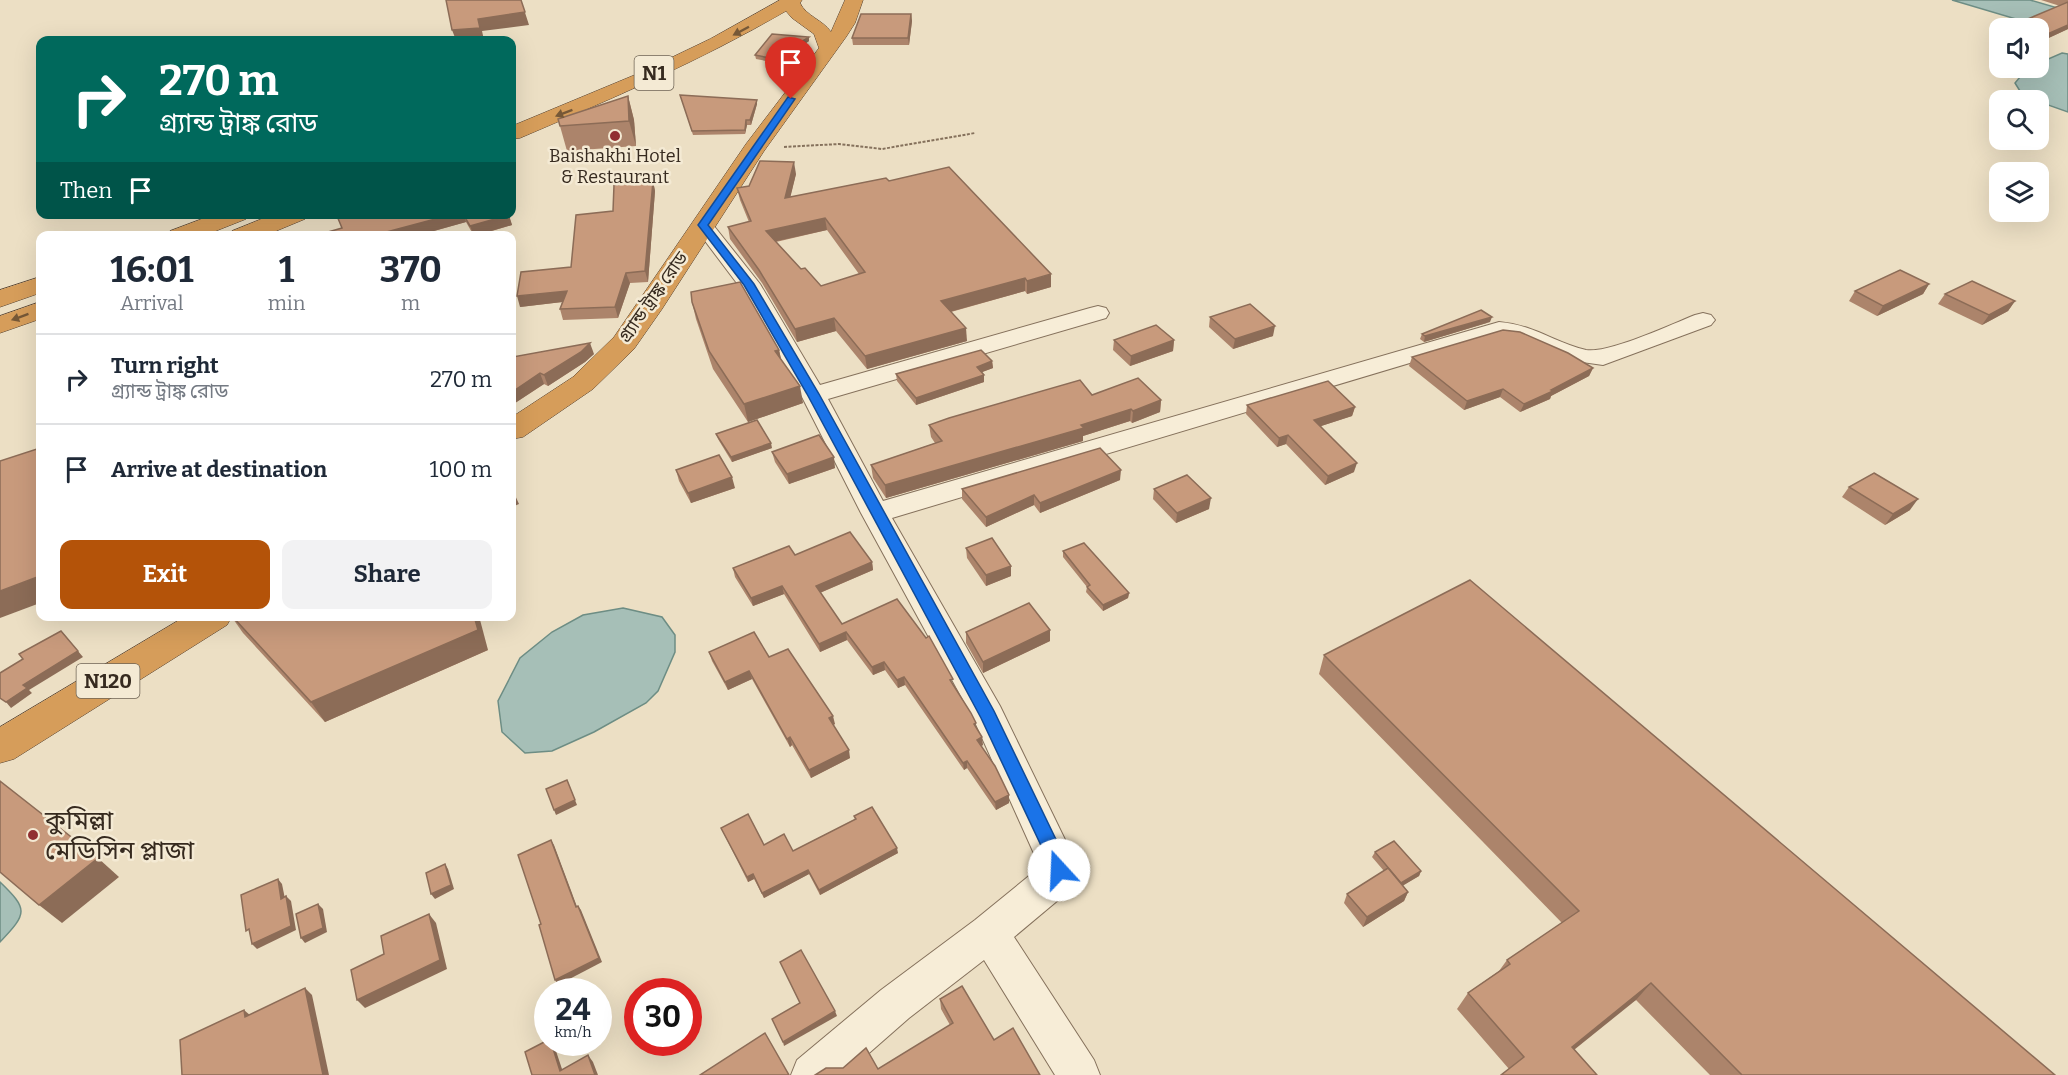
<!DOCTYPE html>
<meta charset="utf-8">
<style>
body{margin:0;font-family:Bitter,"Noto Sans Bengali",serif;background:#f2f2f3;color:#1f2937;height:100vh;display:flex;flex-direction:column;font-size:22px;white-space:nowrap}
*{box-sizing:border-box;margin:0}
p{font-size:20px;color:#747a83}
.icon{flex:none;width:33px;height:33px;fill:none;stroke:currentColor;stroke-width:2;stroke-linecap:round;stroke-linejoin:round}
.map{position:relative;flex:1;overflow:hidden}
.side{position:absolute;left:36px;top:231px;width:480px;height:390px;display:flex;flex-direction:column;background:#fff;border-radius:12px;box-shadow:0 6px 24px #0002}
.side>*{flex:none}
.hud{position:absolute;left:36px;top:36px;width:480px;height:183px;border-radius:12px;box-shadow:0 6px 24px #0002;background:#00695c;color:#fff;overflow:hidden}
.controls{position:absolute;left:1989px;top:18px;display:grid;gap:12px}
.controls a{display:grid;place-items:center;width:60px;height:60px;border-radius:12px;background:#fff;box-shadow:0 6px 24px #0002;font-size:30px}
.speed{position:absolute;left:534px;top:978px;display:flex;gap:12px;font-size:30px;font-weight:700;text-align:center}
.speed>*{display:grid;place-content:center;width:78px;height:78px;border-radius:50%;background:#fff;box-shadow:0 6px 24px #0002;line-height:1}
.speed small{font-size:15px;font-weight:400}
.speed .limit{border:9px solid #d22;background:#fff;color:#111}
.pin{position:absolute;display:grid;place-items:center;width:51px;height:51px;color:#fff;margin:-62px -26px;border-radius:50% 50% 50% 0;rotate:-45deg;box-shadow:0 0 6px #0007}
.pin .icon{rotate:45deg}
.me{position:absolute;width:66px;margin:-33px;rotate:340deg;stroke-linejoin:round;filter:drop-shadow(0 0 4px #0008)}
.turn{display:flex;align-items:center;gap:21px;height:126px;padding:0 24px;font-size:27px}
.turn .icon{width:78px;height:78px;stroke-width:2.5}
.turn b{display:block;font-size:42px;line-height:51px}
.then{display:flex;align-items:center;height:57px;padding:0 24px;background:#0003;gap:12px;font-size:22px}
.eta{display:flex;justify-content:space-evenly;align-items:center;height:102px;text-align:center}
.eta b{font-size:36px;font-weight:700;line-height:42px}
.cta{display:flex;gap:12px;margin-top:auto;padding:12px 24px}
.cta a{flex:1;height:69px;border-radius:12px;background:#b45309;color:#fff;font-size:24px;font-weight:700;line-height:69px;text-align:center}
.cta a+a{background:#f2f2f3;color:#1f2937}
ul{padding:0;list-style:none}
li{display:flex;align-items:center;gap:18px;height:90px;padding:0 24px;border-top:2px solid #e0e1e3}
li div{flex:1}
li b{display:block;font-size:22px}
li em{font-style:normal}
.map>svg:first-child{display:block}
.water{fill:#a6bfb7;stroke:#6d8d84;stroke-width:1.5}
.lines{fill:none;stroke-linecap:round;stroke-linejoin:round}
.street-casing{stroke:#85715c;stroke-width:2}
.highway-casing{stroke:#534030;stroke-width:1}
.path{stroke:#85715c;stroke-width:2;stroke-dasharray:3 1.5;stroke-linecap:butt}
.street{fill:#f7edd7;fill-rule:evenodd}
.highway{fill:#d69d5a;fill-rule:evenodd}
.wall{fill:#ac846b;fill-rule:evenodd}
.shaded-wall{fill:#8c6c57}
.building{fill:#c89a7c;stroke:#8c6c57;stroke-width:1.5;fill-rule:evenodd}
.oneway{fill:#765837}
.route{fill:#1a73e8;stroke:#114b97;stroke-width:1.5}
.poi-dot{fill:#912f31;stroke:#f4ead4;stroke-width:2}
.labels{text-anchor:middle;dominant-baseline:central;stroke-width:5;stroke-linejoin:round;paint-order:stroke}
.far-poi-label{font-size:18px;fill:#362a1f;stroke:#f4ead4}
.far-street-label{font-size:18px;fill:#362a1f;stroke:#f4ead4}
.shield{fill:#f4ead4;stroke:#6f6455;stroke-width:1.5}
.shield-label{font-size:20px;font-weight:bold;fill:#362a1f}
.near-poi-label{font-size:26px;fill:#362a1f;stroke:#f4ead4;text-anchor:start}
</style>
<div class="map">
<svg width="2068" height="1075" viewBox="0 0 2068 1075">
<rect width="100%" height="100%" fill="#ecdfc4"/>
<!-- water -->
<g class="water">
<polygon points="1952,0 2030,0 2068,11 2026,22"/>
<polygon points="2062,53 2068,54 2068,112 2023,96 2015,83 2025,71 2038,68 2039,63"/>
<polygon points="623,608 662,617 675,635 675,652 658,691 646,703 594,732 552,751 525,753 502,732 498,701 520,658 552,632 583,615"/>
<path d="M0,882C28,909 28,913 0,942Z"/>
</g>
<g class="lines">
<!-- street casing -->
<g class="street-casing">
<path id="street" d="M703,219L710,221L760,284L820,385L1090,308L1098,306L1106,308L1109,313L1106,318L828,399L883,501L1499,322C1535,325 1555,343 1586,350C1608,354 1672,324 1695,315L1703,313L1711,315L1715,320L1711,325L1603,365L1568,360L1518,338L1500,336L892,518L1000,706L1072,854L1077,870L1063,896L1014,937L1094,1060L1100,1075H1055L984,960L909,1018L844,1075H791L797,1060L881,990L975,920L1040,867L974,720L861,513L801,395L739,286L693,225L696,221Z"/>
</g>
<!-- highway casing -->
<g class="highway-casing">
<g id="highway">
<path d="M780,0H802L800,3C806,16 823,20 831,32L845,0H863L855,23L846,37L764,151L662,309L634,349L593,389L523,437L512,439V417L573,377L614,337L746,144L819,48L814,34L792,18L786,11C700,61 611,99 520,138L512,139V126L637,74L710,39Z"/>
<polygon points="215,214 249,214 246,219 203,236 167,236 170,231"/>
<polygon points="274,214 308,214 305,219 264,236 229,236 232,231"/>
<polygon points="40,277 40,293 0,307 0,290"/>
<polygon points="40,302 40,319 0,333 0,316"/>
<polygon points="186,616 232,616 227,625 14,759 0,763 0,727"/>
</g>
</g>
<!-- path -->
<polyline class="path" points="784,147 839,144 882,149 975,133"/>
<!-- street -->
<use href="#street" class="street"/>
<!-- highway -->
<use href="#highway" class="highway"/>
</g>
<!-- wall -->
<g class="wall">
<polygon points="2041,0 2068,0 2068,29 2040,42 2038,41 2038,28 2010,28 2011,26 2060,6"/>
<polygon points="911,14 912,21 909,45 853,45 852,38"/>
<polygon points="809,37 809,41 776,63 756,59 755,55"/>
<polygon points="680,95 757,104 751,125 747,125 745,134 693,135"/>
<polygon points="628,96 634,120 636,146 567,151 560,126"/>
<path d="M796,174L790,197L889,181L1051,287L1027,294L1025,291L951,312L967,341L867,369L836,331L797,342L762,283L730,239L728,227L749,222L740,200L737,188L749,186ZM827,230L859,274L821,286L801,269L776,242Z"/>
<polygon points="653,181 655,191 648,282 630,283 618,318 563,320 560,309 562,302 520,307 571,267 613,211"/>
<polygon points="508,214 512,225 475,236 474,236 466,222 416,236 314,236 342,228 360,216"/>
<polygon points="1929,284 1923,294 1877,316 1849,301 1855,291"/>
<polygon points="1945,294 2015,301 2008,311 1982,325 1938,304"/>
<polygon points="692,302 779,350 781,359 803,403 748,422 713,369 696,319"/>
<polygon points="1210,317 1273,336 1233,349 1209,327"/>
<polygon points="1490,322 1424,342 1420,339 1422,334"/>
<polygon points="1114,340 1174,340 1173,351 1130,366 1113,350"/>
<polygon points="594,354 585,362 548,386 544,384 512,405 512,355 513,357"/>
<polygon points="1412,357 1593,368 1589,376 1551,396 1550,399 1520,412 1500,397 1464,410 1409,366"/>
<polygon points="992,361 993,368 982,372 984,375 984,382 916,405 897,381 896,374"/>
<polygon points="1092,395 1161,400 1160,412 1132,423 1130,421 1083,436 1083,441 886,498 873,478 871,465 935,443 931,437 929,425"/>
<polygon points="1247,405 1355,407 1352,416 1321,426 1354,472 1325,485 1286,444 1277,447 1246,414"/>
<polygon points="716,434 772,448 732,462 718,439"/>
<polygon points="772,452 835,468 789,484 775,462"/>
<polygon points="676,470 735,488 691,503 679,481"/>
<polygon points="1120,480 1040,513 1034,505 986,527 962,499 962,489"/>
<polygon points="1849,487 1910,510 1885,525 1842,497"/>
<polygon points="1154,489 1209,509 1176,523 1153,499"/>
<polygon points="966,548 1011,576 986,586 967,558"/>
<polygon points="1063,551 1129,593 1128,598 1103,611 1086,592 1087,587 1063,557"/>
<polygon points="795,555 872,562 873,570 820,593 842,624 953,685 976,728 983,745 981,746 1009,803 996,810 967,768 964,770 905,685 898,688 885,670 873,675 847,640 820,652 784,594 753,606 735,577 733,568"/>
<polygon points="231,616 232,616 488,650 325,722 243,633"/>
<polygon points="1050,630 1050,641 983,673 966,643 966,632"/>
<polygon points="709,652 769,657 835,724 833,725 850,758 811,778 792,745 790,747 752,679 728,690 712,661"/>
<polygon points="1324,655 2055,1075 1710,1075 1636,1000 1509,1069 1457,1009 1468,993 1499,971 1507,960 1562,923 1319,674"/>
<polygon points="854,816 898,853 820,895 809,874 764,898 754,879 748,882 721,828 764,845 793,851 855,819"/>
<polygon points="1375,852 1421,871 1419,876 1403,885 1408,892 1404,901 1363,927 1344,903 1347,894 1384,871 1372,857"/>
<polygon points="940,999 994,1040 878,1069 950,1025 941,1009"/>
</g>
<!-- shaded-wall -->
<g class="shaded-wall">
<polygon points="521,0 529,25 482,31 484,40 456,40 452,30"/>
<polygon points="911,14 912,21 909,45 908,38"/>
<polygon points="2068,25 2068,29 2040,42 2043,36"/>
<polygon points="809,37 809,41 776,63 775,59"/>
<polygon points="628,96 634,120 636,146 629,121"/>
<polygon points="757,100 757,104 751,125 750,120"/>
<polygon points="746,120 747,125 745,134 745,130"/>
<polygon points="794,162 796,174 787,211 785,198"/>
<polygon points="653,181 655,191 648,282 645,271"/>
<polygon points="454,214 463,214 466,222 416,236 380,236 379,234"/>
<polygon points="509,215 512,225 474,236 470,226"/>
<polygon points="825,218 827,230 768,243 766,231"/>
<polygon points="626,273 630,283 618,318 615,307"/>
<polygon points="1051,274 1051,287 1027,294 1027,281"/>
<polygon points="1025,278 1025,291 942,314 941,301"/>
<polygon points="1929,284 1923,294 1877,316 1883,306"/>
<polygon points="567,291 571,301 520,307 517,296"/>
<polygon points="2015,301 2008,311 1982,325 1989,315"/>
<polygon points="1492,317 1490,322 1424,342 1425,336"/>
<polygon points="834,318 836,331 797,342 795,329"/>
<polygon points="1275,326 1273,336 1233,349 1235,339"/>
<polygon points="966,328 967,341 867,369 865,356"/>
<polygon points="1174,340 1173,351 1130,366 1131,356"/>
<polygon points="590,343 594,354 585,362 548,386 544,375"/>
<polygon points="779,350 783,368 775,351"/>
<polygon points="992,361 993,368 977,374 977,367"/>
<polygon points="1593,368 1589,376 1551,396 1550,399 1520,412 1524,404"/>
<polygon points="540,373 544,384 512,405 512,392"/>
<polygon points="984,375 984,382 916,405 916,398"/>
<polygon points="800,386 803,403 748,422 744,404"/>
<polygon points="1503,389 1500,397 1464,410 1467,401"/>
<polygon points="1161,400 1160,412 1132,423 1133,411"/>
<polygon points="1355,407 1352,416 1312,429 1314,420"/>
<polygon points="1131,409 1130,421 1083,436 1083,441 886,498 885,485"/>
<polygon points="1288,435 1286,444 1277,447 1279,438"/>
<polygon points="771,443 772,448 732,462 731,457"/>
<polygon points="834,457 835,468 789,484 787,474"/>
<polygon points="1357,463 1354,472 1325,485 1328,476"/>
<polygon points="1121,470 1120,480 1040,513 1040,503"/>
<polygon points="732,477 735,488 691,503 688,493"/>
<polygon points="514,493 519,504 512,507 512,494"/>
<polygon points="1034,495 1034,505 986,527 986,517"/>
<polygon points="1211,498 1209,509 1176,523 1177,513"/>
<polygon points="1918,499 1910,510 1885,525 1893,514"/>
<polygon points="872,562 873,570 817,594 816,586"/>
<polygon points="1011,566 1011,576 986,586 986,575"/>
<polygon points="40,576 40,603 0,618 0,591"/>
<polygon points="782,586 784,594 753,606 751,598"/>
<polygon points="1129,593 1128,598 1103,611 1103,605"/>
<polygon points="474,616 479,616 488,650 325,722 311,702"/>
<polygon points="1050,630 1050,641 983,673 983,662"/>
<polygon points="61,631 83,657 29,690 32,693 11,708 6,702 23,685"/>
<polygon points="846,632 847,640 820,652 819,644"/>
<polygon points="884,662 885,670 873,675 872,667"/>
<polygon points="749,671 752,679 728,690 725,682"/>
<polygon points="904,677 905,685 898,688 897,680"/>
<polygon points="833,716 835,724 831,726 829,718"/>
<polygon points="790,737 792,745 790,747 787,739"/>
<polygon points="982,737 983,745 977,748 977,740"/>
<polygon points="849,750 850,758 811,778 809,770"/>
<polygon points="967,761 967,768 964,770 963,763"/>
<polygon points="567,780 577,805 556,815 554,810"/>
<polygon points="1009,795 1009,803 996,810 995,802"/>
<polygon points="551,840 554,845 579,912 576,907"/>
<polygon points="897,848 898,853 820,895 819,890"/>
<polygon points="98,858 119,877 62,923 39,905"/>
<polygon points="445,864 448,869 454,889 435,899 431,894"/>
<polygon points="808,870 809,874 764,898 762,893"/>
<polygon points="1421,871 1419,876 1399,888 1401,883"/>
<polygon points="753,874 754,879 748,882 747,877"/>
<polygon points="278,879 282,884 286,904 281,899"/>
<polygon points="1408,892 1404,901 1363,927 1367,917"/>
<polygon points="286,896 291,901 296,930 257,949 252,944"/>
<polygon points="318,904 323,909 327,932 305,943 301,938"/>
<polygon points="578,906 581,910 602,962 558,985 555,980"/>
<polygon points="429,914 436,923 447,969 365,1008 357,1000"/>
<polygon points="1651,983 1636,1000 1559,1062 1572,1047"/>
<polygon points="305,988 312,995 329,1075 323,1075"/>
<polygon points="244,1010 251,1016 245,1017"/>
<polygon points="835,1011 837,1016 784,1046 783,1042"/>
<polygon points="551,1042 552,1042 554,1045 564,1075 560,1071"/>
<polygon points="588,1055 593,1062 598,1075 595,1075"/>
</g>
<!-- building -->
<g class="building">
<polygon points="446,0 521,0 525,12 478,19 480,28 452,30"/>
<polygon points="2068,2 2068,25 2043,36 2038,34 2038,28 2020,28 2011,26"/>
<polygon points="861,14 911,14 908,38 852,38"/>
<polygon points="772,34 809,37 775,59 755,55"/>
<polygon points="680,95 757,100 750,120 746,120 745,130 692,131"/>
<polygon points="628,96 629,121 560,126 558,119"/>
<path d="M760,161L794,162L785,198L886,178L889,181L949,167L1051,274L1027,281L1025,278L941,301L966,328L865,356L834,318L795,329L759,270L728,227L751,221L737,188L749,186ZM825,218L865,272L821,286L805,268L801,269L766,231Z"/>
<polygon points="653,181 645,271 626,273 615,307 560,309 567,291 517,296 521,272 571,267 576,215 613,211 614,185"/>
<polygon points="343,214 359,214 359,216 365,214 454,214 379,234 380,236 314,236 342,228 337,216"/>
<polygon points="463,214 508,214 509,215 470,226"/>
<polygon points="1900,270 1929,284 1883,306 1855,291"/>
<polygon points="1972,281 2015,301 1989,315 1945,294"/>
<polygon points="740,282 779,350 775,351 800,386 744,404 709,351 692,302 691,292"/>
<polygon points="1250,304 1275,326 1235,339 1210,317"/>
<polygon points="1481,310 1492,317 1425,336 1422,334"/>
<polygon points="1156,325 1174,340 1131,356 1114,340"/>
<polygon points="1503,330 1520,332 1568,353 1593,368 1551,390 1553,391 1524,404 1503,389 1467,401 1412,357"/>
<polygon points="590,343 581,352 544,375 540,373 512,392 512,355 513,357"/>
<polygon points="981,350 992,361 977,367 984,375 916,398 896,374"/>
<polygon points="1138,378 1161,400 1133,411 1131,409 1081,425 1084,428 885,485 871,465 942,441 929,425 949,418 1080,380 1092,395"/>
<polygon points="1328,381 1355,407 1314,420 1357,463 1328,476 1288,435 1279,438 1247,405"/>
<polygon points="757,420 771,443 731,457 716,434"/>
<polygon points="819,435 834,457 787,474 772,452"/>
<polygon points="40,448 40,576 0,591 0,461"/>
<polygon points="1100,448 1121,470 1040,503 1034,495 986,517 962,489"/>
<polygon points="719,455 732,477 688,493 676,470"/>
<polygon points="1874,473 1918,499 1893,514 1849,487"/>
<polygon points="1187,475 1211,498 1177,513 1154,489"/>
<polygon points="850,532 872,562 816,586 842,624 897,599 926,638 929,636 953,679 950,680 971,713 976,723 974,724 982,737 977,740 995,766 1009,795 995,802 967,761 963,763 904,677 897,680 884,662 872,667 846,632 819,644 782,586 751,598 733,568 789,546 795,555"/>
<polygon points="992,538 1011,566 986,575 966,548"/>
<polygon points="1084,543 1129,593 1103,605 1087,587 1090,585 1063,551"/>
<polygon points="1470,580 2055,1075 1742,1075 1651,983 1572,1047 1597,1075 1501,1075 1524,1057 1468,993 1510,964 1507,960 1579,911 1324,655"/>
<polygon points="1029,603 1050,630 983,662 966,632"/>
<polygon points="232,616 474,616 478,630 311,702"/>
<polygon points="61,631 78,651 23,685 27,688 6,702 0,698 0,673 23,659 19,654"/>
<polygon points="754,632 769,657 788,649 833,716 829,718 849,750 809,770 790,737 787,739 749,671 725,682 709,652"/>
<polygon points="567,780 575,800 554,810 546,789"/>
<polygon points="0,781 98,858 39,905 0,872"/>
<polygon points="872,807 897,848 819,890 808,870 762,893 753,874 747,877 721,828 748,814 764,845 784,834 793,851 856,819 854,816"/>
<polygon points="551,840 576,907 578,906 599,958 555,980 539,925 541,924 518,855"/>
<polygon points="1394,841 1421,871 1401,883 1375,852"/>
<polygon points="445,864 451,885 431,894 426,873"/>
<polygon points="1388,868 1408,892 1367,917 1347,894"/>
<polygon points="278,879 281,899 286,896 291,926 252,944 249,929 246,931 241,895"/>
<polygon points="318,904 323,928 301,938 296,914"/>
<polygon points="429,914 440,960 357,1000 351,970 384,954 381,936"/>
<polygon points="801,950 835,1011 783,1042 772,1019 800,1003 780,962"/>
<polygon points="962,986 994,1040 1013,1028 1040,1075 815,1075 826,1068 843,1068 866,1048 878,1069 953,1023 940,999"/>
<polygon points="305,988 323,1075 182,1075 180,1040 244,1010 245,1017"/>
<polygon points="765,1033 789,1075 700,1075"/>
<polygon points="548,1040 548,1042 551,1042 560,1071 588,1055 595,1075 532,1075 525,1052"/>
</g>
<!-- one-way arrows -->
<defs><path id="oneway-solid" d="M-6-.8H1V-3.2L6.5 0L1 3.2V.8H-6Z" transform="scale(1.5)"/></defs>
<g class="oneway">
<use href="#oneway-solid" transform="translate(741 31) rotate(152)"/>
<use href="#oneway-solid" transform="translate(564 113) rotate(159)"/>
<use href="#oneway-solid" transform="translate(20 317) rotate(160)"/>
</g>
<!-- route -->
<polygon class="route" points="788,97 795,99 708,225 754,284 819,394 994,711 1063,854 1068,870 1065,876 1059,878 1052,876 1045,854 981,718 807,394 744,285 698,225"/>
<!-- markers -->
<g class="poi-dot">
<circle cx="615" cy="136" r="6"/>
<circle cx="33" cy="835" r="6"/>
</g>
<g class="labels">
<!-- far-poi labels -->
<g class="far-poi-label">
<text x="615" y="156">Baishakhi Hotel<tspan x="615" dy="21">&amp; Restaurant</tspan></text>
</g>
<!-- far-street labels -->
<g class="far-street-label">
<text transform="translate(653 297) rotate(-55)">গ্র্যান্ড ট্রাঙ্ক রোড</text>
</g>
<!-- shield labels -->
<g class="shield">
<rect x="634.5" y="56" width="39" height="34" rx="4.5"/>
<rect x="76.5" y="664" width="63" height="34" rx="4.5"/>
</g>
<g class="shield-label">
<text x="654" y="73">N1</text>
<text x="108" y="681">N120</text>
</g>
<!-- near-poi labels -->
<g class="near-poi-label">
<text x="45" y="820">কুমিল্লা<tspan x="45" dy="30">মেডিসিন প্লাজা</tspan></text>
</g>
</g>
</svg>
<div class="controls">
<a><svg class="icon" aria-label="sound" viewBox="0 0 24 24"><path d="M4 9h4l5-4v14l-5-4H4zM17 9q2 3 0 6"/></svg></a>
<a><svg class="icon" aria-label="search" viewBox="0 0 24 24"><circle cx="10" cy="10" r="6"/><path d="M15 15l6 6"/></svg></a>
<a><svg class="icon" aria-label="layers" viewBox="0 0 24 24"><path d="M12 4l9 5-9 5-9-5zM3 14l9 5 9-5"/></svg></a>
</div>
<div class="speed"><div>24<small>km/h</small></div><div class="limit">30</div></div>
<div class="pin" style="left:791px;top:99px;background:#d93025"><svg class="icon" aria-label="arrive" viewBox="0 0 24 24"><path d="M6 21V4h12l-3 4 3 4H6"/></svg></div>
<svg class="me" style="left:1059px;top:870px" viewBox="-20 -20 40 40"><circle r="19" fill="#fff"/><path d="M0-13L10 11 0 6-10 11z" fill="#1a73e8"/></svg>
<div class="hud">
<div class="turn"><svg class="icon" aria-label="right" viewBox="0 0 24 24"><path d="M7 20v-9h11M14 6l5 5-5 5"/></svg><div><b>270 m</b>গ্র্যান্ড ট্রাঙ্ক রোড</div></div>
<div class="then">Then<svg class="icon" aria-label="arrive" viewBox="0 0 24 24"><path d="M6 21V4h12l-3 4 3 4H6"/></svg></div>
</div>
<section class="side">
<div class="eta">
<div><b>16:01</b><p>Arrival</p></div>
<div><b>1</b><p>min</p></div>
<div><b>370</b><p>m</p></div>
</div>
<ul>
<li><svg class="icon" aria-label="right" viewBox="0 0 24 24"><path d="M7 20v-9h11M14 6l5 5-5 5"/></svg><div><b>Turn right</b><p>গ্র্যান্ড ট্রাঙ্ক রোড</p></div><em>270 m</em></li>
<li><svg class="icon" aria-label="arrive" viewBox="0 0 24 24"><path d="M6 21V4h12l-3 4 3 4H6"/></svg><div><b>Arrive at destination</b></div><em>100 m</em></li>
</ul>
<div class="cta"><a>Exit</a><a>Share</a></div>
</section>
</div>
